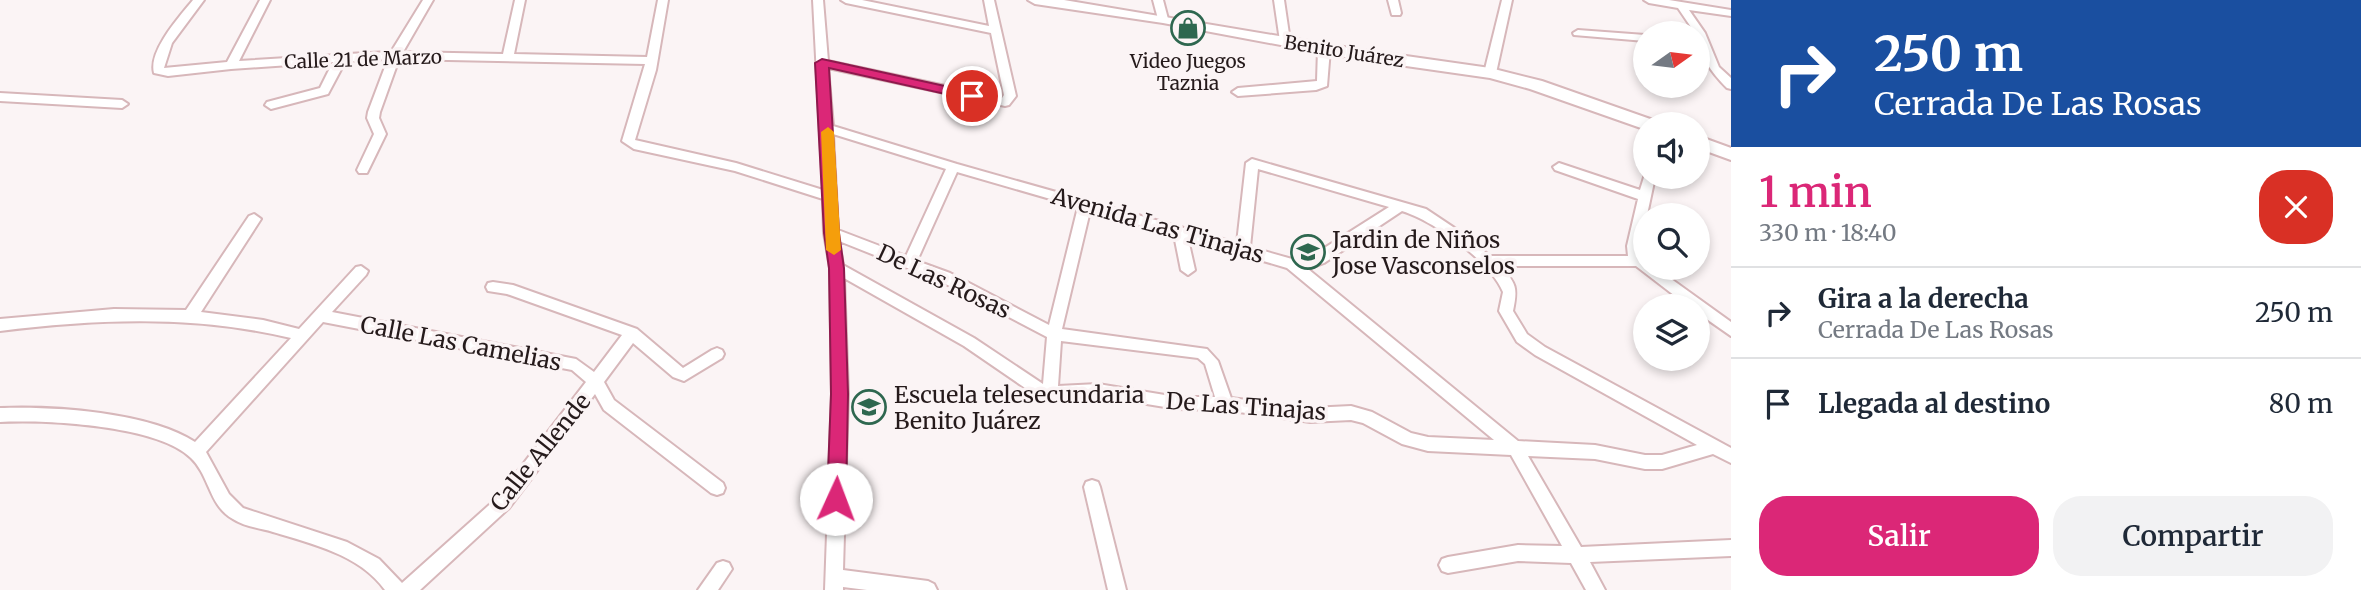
<!DOCTYPE html>
<html lang="es">
<meta charset="utf-8">
<style>
body{margin:0;font-family:Merriweather,serif;background:#f2f2f3;color:#1f2937;height:100vh;display:flex;flex-direction:column;font-size:26px;white-space:nowrap}
*{box-sizing:border-box;margin:0}
p{font-size:23px;color:#747a83}
.icon{flex:none;width:38px;height:38px;fill:none;stroke:currentColor;stroke-width:2;stroke-linecap:round;stroke-linejoin:round}
.map{position:relative;flex:1;overflow:hidden}
.sheet{display:flex;flex-direction:column;background:#fff;width:630px}
.sheet>*{flex:none}
.top-card{background:#1a4fa0;color:#fff;overflow:hidden}
.needle{width:46px;rotate:76deg}
.controls{position:absolute;left:1633px;top:21px;display:grid;gap:14px}
.controls a{display:grid;place-items:center;width:77px;height:77px;border-radius:50%;background:#fff;box-shadow:0 4px 10px #0003;font-size:35px}
.pin{position:absolute;display:grid;place-items:center;width:60px;height:60px;color:#fff;margin:-30px;border:4px solid #fff;border-radius:50%;box-shadow:0 2px 7px #0007}
.me{position:absolute;width:77px;margin:-38px;rotate:2deg;stroke-linejoin:round;filter:drop-shadow(0 0 5px #0008)}
.turn{display:flex;align-items:center;gap:24px;height:147px;padding:0 28px;font-size:32px}
.turn .icon{width:91px;height:91px;stroke-width:2.5}
.turn b{display:block;font-size:49px;line-height:60px}
.round{display:grid;place-items:center;flex:none;width:74px;height:74px;border-radius:28px;background:#f2f2f3}
.head{display:flex;align-items:center;justify-content:space-between;height:119px;padding:0 28px}
h1{font-size:42px;font-weight:600;line-height:52px;color:#db2777}
.action{display:flex;gap:14px;margin-top:auto;padding:14px 28px}
.action a{flex:1;height:80px;border-radius:28px;background:#db2777;color:#fff;font-size:28px;font-weight:600;line-height:80px;text-align:center}
.action a+a{background:#f2f2f3;color:#1f2937}
ul{padding:0;list-style:none}
li{display:flex;align-items:center;gap:21px;height:91px;padding:0 28px;border-top:2px solid #e0e1e3}
li div{flex:1}
li b{display:block;font-size:26px}
li em{font-style:normal}
main{display:flex;flex:1;min-height:0}
.map>svg:first-child{display:block}
.lines{fill:none;stroke-linecap:round;stroke-linejoin:round}
.street-casing{stroke:#d7b7ba;stroke-width:4}
.secondary-casing{stroke:#d7b7ba;stroke-width:4}
.street{fill:#fff;fill-rule:evenodd}
.secondary{fill:#fff;fill-rule:evenodd}
.route{fill:#db2777;stroke:#8e194d;stroke-width:2}
.slow{fill:#f59e0b}
.labels{text-anchor:middle;dominant-baseline:central;stroke-width:7;stroke-linejoin:round;paint-order:stroke}
.far-street-label{font-size:19px;fill:#251a1b;stroke:#fbf4f5}
.far-poi-label{font-size:19px;fill:#251a1b;stroke:#fbf4f5}
.street-label{font-size:23px;fill:#251a1b;stroke:#fbf4f5}
.poi-label{font-size:23px;fill:#251a1b;stroke:#fbf4f5;text-anchor:start}
</style>
<main>
<div class="map">
<svg width="1731" height="590" viewBox="0 0 1731 590">
<rect width="100%" height="100%" fill="#fbf4f5"/>
<g class="lines">
<!-- street casing -->
<g class="street-casing">
<g id="street">
<path d="M193,0H204L172,43L164,68L227,62L260,0H270L239,61L337,55L342,53L347,54L391,52L423,0H433L403,52L503,54L515,0H525L514,54L647,57L658,0H668L656,70L635,140L736,163L823,190L813,0H823L828,61L1002,98L1004,95L991,33L846,3L841,0H862L989,26L984,0H994L1016,96L1009,105L1005,106L828,68L833,126L957,164L1237,243L1246,163L1252,159L1426,209L1462,233L1490,256H1628L1627,246L1638,199L1555,170L1553,167L1559,163L1640,190L1645,174V177H1655L1647,215H1645C1645,229 1636,247 1645,258V268H1656L1731,322V336L1698,313V306H1688L1636,266H1501C1516,284 1518,287 1513,311L1527,334L1545,347L1731,448V463L1713,454L1662,469H1645L1595,459L1528,456L1581,547L1731,540V556L1590,562L1605,590H1586L1571,563L1518,561L1448,573L1442,571L1439,565L1442,559L1448,557L1518,545L1562,546L1511,455L1428,451L1402,444L1363,423L1351,420L1310,422L1225,410L1177,409L1098,396L1050,399L1031,392L964,346L844,278L848,394L843,570L928,581L934,584L937,590H867L843,587V590H825L832,394L830,268L824,233L823,199L735,171L634,149L622,141L645,64L399,59L380,112L379,118L386,134L367,173H359L357,170L374,134L367,118L368,112L388,59L345,62L328,94L271,109L265,105L267,102L320,88L333,62L231,69L168,76L154,73C148,51 180,16 193,0ZM833,134L946,169L906,256L838,230ZM1258,169L1389,207L1307,259H1292L1250,247ZM957,172L1078,207L1049,325L950,273L917,261ZM1090,211L1174,235L1181,270L1188,275L1195,270L1188,239L1287,268L1494,440L1428,437L1411,433L1372,412L1351,406L1310,408L1231,398L1218,361L1207,349L1062,329ZM1402,211C1434,221 1490,261 1503,292L1499,311L1517,342L1535,355L1697,445L1662,455H1645L1595,445L1518,441L1308,269L1324,263ZM839,241L940,281L1047,337L1043,384L974,338L843,265ZM1061,341L1198,358L1205,364L1215,397H1177L1098,384L1058,386Z"/>
<polygon points="1153,0 1163,0 1168,19 1167,21 1159,21 1158,19"/>
<polygon points="1274,0 1284,0 1290,41 1289,43 1281,43 1280,41"/>
<polygon points="1388,0 1398,0 1401,13 1400,15 1392,15"/>
<polygon points="1502,0 1512,0 1496,73 1490,77 1484,73"/>
<path d="M1644,0H1669L1731,10V16L1689,10L1705,33L1719,67L1731,78V89L1727,88C1712,73 1698,55 1698,33H1695L1678,8L1649,3Z"/>
<polygon points="1578,30 1645,35 1645,41 1574,35 1573,33"/>
<polygon points="1324,46 1330,49 1327,86 1316,90 1238,96 1232,92 1238,88 1317,81 1318,49"/>
<polygon points="0,93 122,100 128,104 122,108 0,101"/>
<path d="M254,214L261,219L201,312L263,320L299,329L356,267L361,266L368,271L366,275L332,312L576,359L594,372L622,335L507,294L488,291L486,287L488,283L493,282L513,285L637,329L683,368L712,350L717,348L722,350L724,354L722,358L684,381L673,377L633,343L604,382L614,400L723,483L725,488L723,493L717,495L711,493L604,410L595,394L509,508L420,590H385C360,555 313,544 273,532C260,528 245,527 233,519C209,506 210,476 191,458C157,425 46,420 0,422V408C54,406 149,412 195,442L291,338C194,315 98,319 0,331V319L114,309L186,310L249,216ZM323,322L572,370L586,382L497,498L402,583L379,559L347,542L243,508L229,494L206,452Z"/>
<polygon points="1092,480 1098,482 1100,487 1126,590 1108,590 1084,487 1086,482"/>
<polygon points="723,561 729,563 732,569 718,590 698,590 717,563"/>
</g>
</g>
<!-- secondary casing -->
<g class="secondary-casing">
<g id="secondary">
<polygon points="1028,0 1064,0 1350,48 1490,68 1542,81 1653,120 1655,124 1645,124 1645,129 1641,128 1530,89 1490,78 1350,58 1163,23 1035,4"/>
<polygon points="1698,136 1731,148 1731,160 1698,148"/>
</g>
</g>
<!-- street -->
<use href="#street" class="street"/>
<!-- secondary -->
<use href="#secondary" class="secondary"/>
</g>
<!-- route -->
<polygon class="route" points="822,59 972,92 979,96 972,100 829,68 839,233 844,268 848,394 846,499 843,505 836,507 830,505 827,499 831,394 829,268 824,233 815,63"/>
<!-- slow -->
<polygon class="slow" points="828,127 834,132 841,250 834,255 826,250 821,132"/>
<!-- icons -->
<defs>
<g id="shop-ring" transform="scale(1.75)"><circle r="9.5" fill="#fbf4f5" stroke="#2e674f" stroke-width="1.5"/><path d="M-5-2.5h2.3a2.7 3.5 0 0 1 5.4 0H5L5.5 6h-11ZM-1.5-2.5h3a1.5 2.3 0 0 0-3 0Z" fill="#2e674f"/></g>
<g id="school-ring" transform="scale(1.75)"><circle r="9.5" fill="#fbf4f5" stroke="#2e674f" stroke-width="1.5"/><path d="M0-5L7-2L0 1L-7-2ZM-4 1L0 2.5L4 1V4Q0 6-4 4Z" fill="#2e674f"/></g>
</defs>
<g fill-rule="evenodd">
<use href="#shop-ring" x="1188" y="28"/>
<use href="#school-ring" x="1308" y="252"/>
<use href="#school-ring" x="869" y="407"/>
</g>
<g class="labels">
<!-- far-street labels -->
<g class="far-street-label">
<text transform="translate(1344 51) rotate(9)">Benito Juárez</text>
<text transform="translate(363 59) rotate(-2)">Calle 21 de Marzo</text>
</g>
<!-- far-poi labels -->
<g class="far-poi-label">
<text x="1188" y="61">Video Juegos<tspan x="1188" dy="22">Taznia</tspan></text>
</g>
<!-- street labels -->
<g class="street-label">
<text transform="translate(1158 225) rotate(16)">Avenida Las Tinajas</text>
<text transform="translate(944 281) rotate(25)">De Las Rosas</text>
<text transform="translate(461 343) rotate(11)">Calle Las Camelias</text>
<text transform="translate(1246 406) rotate(4)">De Las Tinajas</text>
<text transform="translate(540 452) rotate(-51)">Calle Allende</text>
</g>
<!-- poi labels -->
<g class="poi-label">
<text x="1332" y="239">Jardin de Niños<tspan x="1332" dy="26">Jose Vasconselos</tspan></text>
<text x="894" y="394">Escuela telesecundaria<tspan x="894" dy="26">Benito Juárez</tspan></text>
</g>
</g>
</svg>
<div class="controls">
<a><svg class="needle" viewBox="-14 -14 28 28"><path d="M0-13l5 13h-10z" fill="#e53935"/><path d="M0 13l5-13h-10z" fill="#747a83"/></svg></a>
<a><svg class="icon" aria-label="sound" viewBox="0 0 24 24"><path d="M4 9h4l5-4v14l-5-4H4zM17 9q2 3 0 6"/></svg></a>
<a><svg class="icon" aria-label="search" viewBox="0 0 24 24"><circle cx="10" cy="10" r="6"/><path d="M15 15l6 6"/></svg></a>
<a><svg class="icon" aria-label="layers" viewBox="0 0 24 24"><path d="M12 4l9 5-9 5-9-5zM3 14l9 5 9-5"/></svg></a>
</div>
<div class="pin" style="left:972px;top:96px;background:#d93025"><svg class="icon" aria-label="arrive" viewBox="0 0 24 24"><path d="M6 21V4h12l-3 4 3 4H6"/></svg></div>
<svg class="me" style="left:836px;top:499px" viewBox="-20 -20 40 40"><circle r="19" fill="#fff"/><path d="M0-13L10 11 0 6-10 11z" fill="#db2777"/></svg>
</div>
<section class="sheet">
<div class="top-card">
<div class="turn"><svg class="icon" aria-label="right" viewBox="0 0 24 24"><path d="M7 20v-9h11M14 6l5 5-5 5"/></svg><div><b>250 m</b>Cerrada De Las Rosas</div></div>
</div>
<div class="head"><div><h1>1 min</h1><p>330 m · 18:40</p></div><a class="round" style="background:#d93025;color:#fff"><svg class="icon" aria-label="close" viewBox="0 0 24 24"><path d="M6 6l12 12M18 6L6 18"/></svg></a></div>
<ul>
<li><svg class="icon" aria-label="right" viewBox="0 0 24 24"><path d="M7 20v-9h11M14 6l5 5-5 5"/></svg><div><b>Gira a la derecha</b><p>Cerrada De Las Rosas</p></div><em>250 m</em></li>
<li><svg class="icon" aria-label="arrive" viewBox="0 0 24 24"><path d="M6 21V4h12l-3 4 3 4H6"/></svg><div><b>Llegada al destino</b></div><em>80 m</em></li>
</ul>
<div class="action"><a>Salir</a><a>Compartir</a></div>
</section>
</main>
